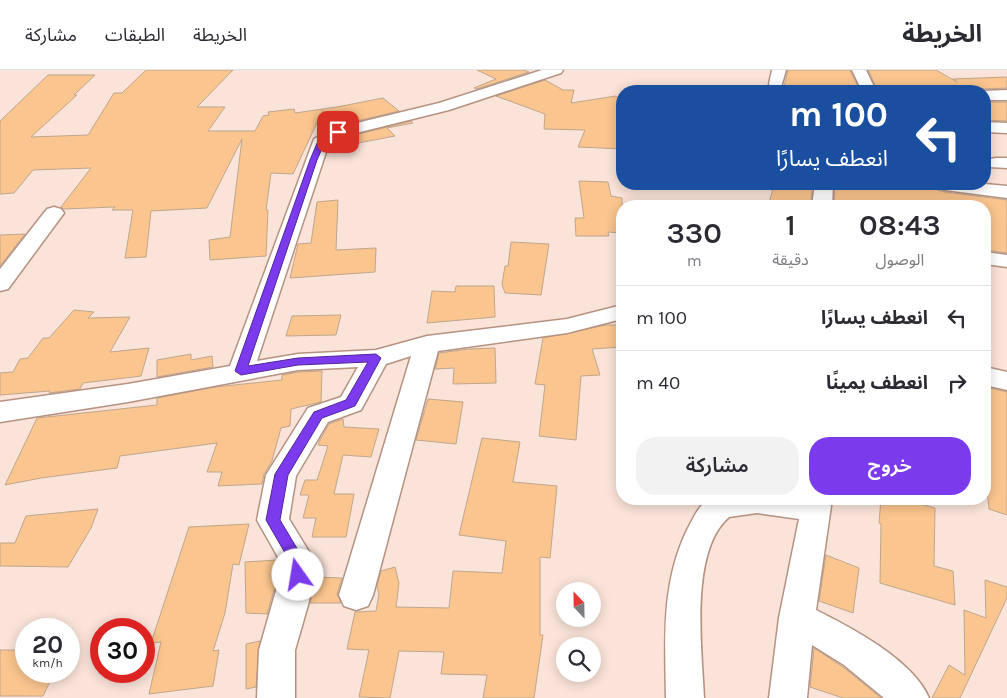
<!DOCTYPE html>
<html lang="ar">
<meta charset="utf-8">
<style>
body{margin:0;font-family:Karla,"Noto Sans Arabic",sans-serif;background:#f2f2f3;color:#2b2b33;direction:rtl;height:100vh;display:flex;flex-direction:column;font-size:19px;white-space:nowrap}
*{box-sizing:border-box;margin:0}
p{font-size:16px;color:#7c7c81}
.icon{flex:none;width:28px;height:28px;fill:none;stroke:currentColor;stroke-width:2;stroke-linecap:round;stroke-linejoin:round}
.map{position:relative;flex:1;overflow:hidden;direction:ltr}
.panel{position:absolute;left:616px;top:130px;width:375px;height:305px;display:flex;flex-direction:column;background:#fff;border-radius:20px;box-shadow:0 2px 12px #0003;direction:rtl}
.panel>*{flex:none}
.banner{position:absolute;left:616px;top:15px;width:375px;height:105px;border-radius:20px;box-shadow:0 2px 12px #0003;direction:rtl;background:#1a4fa0;color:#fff;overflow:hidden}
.needle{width:32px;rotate:338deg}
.buttons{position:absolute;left:556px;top:512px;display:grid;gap:10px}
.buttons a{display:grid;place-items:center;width:45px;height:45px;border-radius:50%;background:#fff;box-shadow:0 2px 12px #0003;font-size:25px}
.speed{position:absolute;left:15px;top:548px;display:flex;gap:10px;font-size:25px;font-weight:700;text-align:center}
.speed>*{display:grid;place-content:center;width:65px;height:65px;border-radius:50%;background:#fff;box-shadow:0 2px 12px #0003;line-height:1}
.speed small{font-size:12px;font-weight:400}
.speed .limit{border:8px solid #d22;background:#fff;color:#111}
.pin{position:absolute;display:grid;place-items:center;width:42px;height:42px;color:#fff;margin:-21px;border-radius:10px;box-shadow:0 2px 8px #0006}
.me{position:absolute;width:55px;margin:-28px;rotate:347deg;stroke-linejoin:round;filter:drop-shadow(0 0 4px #0008)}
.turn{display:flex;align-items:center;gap:18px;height:105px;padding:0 20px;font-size:22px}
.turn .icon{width:65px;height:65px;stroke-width:2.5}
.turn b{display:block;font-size:35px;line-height:42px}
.eta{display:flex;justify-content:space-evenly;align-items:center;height:85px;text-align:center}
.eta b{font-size:30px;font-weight:600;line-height:35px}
.action{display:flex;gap:10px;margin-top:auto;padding:10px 20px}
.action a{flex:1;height:58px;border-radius:20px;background:#7c3aed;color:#fff;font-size:20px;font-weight:600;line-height:58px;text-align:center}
.action a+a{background:#f2f2f3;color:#2b2b33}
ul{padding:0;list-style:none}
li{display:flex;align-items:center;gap:15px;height:65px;padding:0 20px;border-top:1px solid #e1e1e2}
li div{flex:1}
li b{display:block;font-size:19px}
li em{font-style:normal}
header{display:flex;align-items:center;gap:30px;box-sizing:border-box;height:70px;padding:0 25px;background:#fff;border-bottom:1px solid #e1e1e2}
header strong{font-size:24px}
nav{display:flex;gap:28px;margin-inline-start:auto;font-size:18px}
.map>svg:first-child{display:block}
.building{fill:#fac58e;stroke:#c0a68c}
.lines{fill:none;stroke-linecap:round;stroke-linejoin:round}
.minor-casing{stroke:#b59282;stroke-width:3}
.minor{fill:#fff;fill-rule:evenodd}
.route{fill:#7c3aed;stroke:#51269a}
</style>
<header>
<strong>الخريطة</strong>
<nav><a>الخريطة</a><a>الطبقات</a><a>مشاركة</a></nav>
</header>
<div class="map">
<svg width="1007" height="628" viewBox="0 0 1007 628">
<rect width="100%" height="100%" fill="#fae3d9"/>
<!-- building -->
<g class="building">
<polygon points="146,0 233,0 197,37 225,37 208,61 255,61 263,46 269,45 268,42 294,39 295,43 337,37 383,28 399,41 349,53 335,54 323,40 293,104 271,103 266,140 268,140 266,186 210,190 209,170 230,167 242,69 207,138 151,141 146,187 125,188 133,140 112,140 115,137 63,139 61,137 91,98 33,100 14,123 0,124 0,51 48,5 95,5 74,25 77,25 31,67 88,65 114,23 122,23"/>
<polygon points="477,0 524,0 529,2 477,19 474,18 496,9"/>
<polygon points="788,0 850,0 860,21 783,21"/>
<polygon points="868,0 936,0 957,12 953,9 1007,7 1007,18 982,19 980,21 878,21"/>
<polygon points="545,10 563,20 574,20 571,33 616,26 622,32 622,79 578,77 585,60 544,59 545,44 496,26"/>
<polygon points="985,32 1007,32 1007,51 985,50"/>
<polygon points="411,51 413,53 387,58 395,66 353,74 351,66"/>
<polygon points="579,111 608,112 611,126 622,128 622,163 608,162 609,166 576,166 575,148 584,148"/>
<polygon points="779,114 813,114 810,136 768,136 773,119 777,119"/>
<polygon points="835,114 934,114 937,120 945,122 1007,130 1007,183 987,180 985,175 985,136 892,134 892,136 834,136"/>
<polygon points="338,130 336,180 376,178 375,202 290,208 298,174 311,173 317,132"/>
<polygon points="25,164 21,169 0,196 0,165"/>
<polygon points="511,172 549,174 541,225 505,223 502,214 505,196 508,196"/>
<polygon points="456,216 494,216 495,247 427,253 432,221 455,222"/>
<polygon points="74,240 94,242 88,248 130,247 110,282 149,278 141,306 83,313 80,319 49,323 50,321 0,325 0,303 13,302 20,289 28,288 43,268 49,268"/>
<polygon points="341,245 336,265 286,266 292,246"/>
<polygon points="606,255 622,255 622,277 592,279 600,305 581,306 576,370 539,366 545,315 535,314 543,268"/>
<polygon points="495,278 496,313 453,314 454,298 435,299 439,283 469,279"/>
<polygon points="191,284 191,290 212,286 213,297 157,307 157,290"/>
<polygon points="322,301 321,332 291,339 290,356 281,358 272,391 264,404 262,414 218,416 222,402 207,402 217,373 120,386 117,398 41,408 5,415 37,348 157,335 157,328 215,317 282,310 282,305 298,302"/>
<polygon points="985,317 1007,322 1007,445 989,439 987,419 985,418"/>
<polygon points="428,329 463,332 456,374 416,370"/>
<polygon points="343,349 344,357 379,359 371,387 343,385 334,424 354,424 346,467 312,467 316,448 303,448 309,425 300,425 305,410 317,410 328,376 318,375 320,370 329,354"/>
<polygon points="482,368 520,372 513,412 557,416 550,488 540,487 540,565 543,565 534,628 483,628 487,605 441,604 444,582 399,581 390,628 359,627 369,580 347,579 355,542 376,541 379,524 377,516 381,501 395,497 399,513 396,537 449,538 453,501 502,503 506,471 459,465"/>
<polygon points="881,429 902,429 935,438 934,496 953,501 955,535 880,513 881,454 879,453"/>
<polygon points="98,439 91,458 68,497 0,496 0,473 15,473 26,446"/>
<polygon points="249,454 239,495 233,494 225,543 213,581 219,580 213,616 149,624 161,572 151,573 189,457"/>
<polygon points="826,485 859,498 853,543 819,531"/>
<polygon points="277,490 281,496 267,544 246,543 245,492"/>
<polygon points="316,507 342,508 337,524 341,533 310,533"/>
<polygon points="985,510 1007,517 1007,528 960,628 932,628 949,595 965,605 964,540 986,548"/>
<polygon points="260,571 256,617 246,619 246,574"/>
<polygon points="814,578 843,597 881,628 843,628 810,617"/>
<polygon points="0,580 26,580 26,601 55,601 43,626 0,626"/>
</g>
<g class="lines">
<!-- minor casing -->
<g class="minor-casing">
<g id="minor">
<polygon points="542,0 563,0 561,3 449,40 344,66 328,76 257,291 298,284 376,280 427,266 567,249 622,235 622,249 567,263 438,281 373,525 368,536 356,540 344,536 339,525 411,286 386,294 361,340 328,352 296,406 289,449 317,495 308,535 295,580 295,628 257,628 259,580 283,496 257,450 266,405 308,338 341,327 358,297 298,300 128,332 0,352 0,332 128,314 230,296 314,69 332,59 439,33"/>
<polygon points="772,0 786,0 781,17 771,17 769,14"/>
<polygon points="852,0 866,0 876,21 862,21"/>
<polygon points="1007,20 1007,30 985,30 985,21 982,21"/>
<polygon points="985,52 1007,53 1007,63 985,62"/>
<polygon points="996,88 1007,88 1007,98 990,97 987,93 990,89"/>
<polygon points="815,114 833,114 832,136 812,136"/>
<polygon points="936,114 985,114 1007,116 1007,128 945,120 938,118"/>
<polygon points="54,137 61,139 64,143 8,219 0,221 0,199 47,139"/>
<polygon points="985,182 1007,185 1007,197 985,194"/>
<polygon points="985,297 1007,302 1007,320 985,315"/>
<path d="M709,429H832L816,540C852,558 913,590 929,628H884L844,595L812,575L807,628H769L779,548L799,449L757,443L729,447C689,481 702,580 704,628H666C665,570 661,514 687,460C693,449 698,436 709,429Z"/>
</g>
</g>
<!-- minor -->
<use href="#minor" class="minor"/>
</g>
<!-- route -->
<polygon class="route" points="335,60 341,62 324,74 317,90 248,296 298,288 376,284 381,288 355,336 322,348 288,405 280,450 307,495 303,510 298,512 292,510 290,505 292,495 266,450 275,404 314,342 346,330 368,292 298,295 241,305 235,301 310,90 318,71"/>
</svg>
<div class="buttons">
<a><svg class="needle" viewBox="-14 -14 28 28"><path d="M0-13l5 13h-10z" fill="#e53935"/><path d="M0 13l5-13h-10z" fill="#7c7c81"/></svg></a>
<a><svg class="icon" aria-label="search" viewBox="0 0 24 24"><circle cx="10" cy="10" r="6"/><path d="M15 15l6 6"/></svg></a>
</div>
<div class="speed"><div>20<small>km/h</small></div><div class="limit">30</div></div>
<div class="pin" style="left:338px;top:62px;background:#d93025"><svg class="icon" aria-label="arrive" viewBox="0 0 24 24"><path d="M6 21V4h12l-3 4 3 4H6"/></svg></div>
<svg class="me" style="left:298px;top:505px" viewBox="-20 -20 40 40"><circle r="19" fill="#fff"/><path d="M0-13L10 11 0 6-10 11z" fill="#7c3aed"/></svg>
<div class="banner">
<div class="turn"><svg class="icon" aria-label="left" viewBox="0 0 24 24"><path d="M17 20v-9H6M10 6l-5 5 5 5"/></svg><div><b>100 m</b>انعطف يسارًا</div></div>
</div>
<section class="panel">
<div class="eta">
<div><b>08:43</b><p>الوصول</p></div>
<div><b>1</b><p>دقيقة</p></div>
<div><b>330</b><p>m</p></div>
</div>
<ul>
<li><svg class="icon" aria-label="left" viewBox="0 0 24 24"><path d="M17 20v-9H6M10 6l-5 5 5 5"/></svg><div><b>انعطف يسارًا</b></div><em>100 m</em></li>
<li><svg class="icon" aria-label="right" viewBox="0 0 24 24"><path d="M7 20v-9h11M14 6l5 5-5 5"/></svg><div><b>انعطف يمينًا</b></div><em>40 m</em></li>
</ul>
<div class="action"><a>خروج</a><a>مشاركة</a></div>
</section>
</div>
